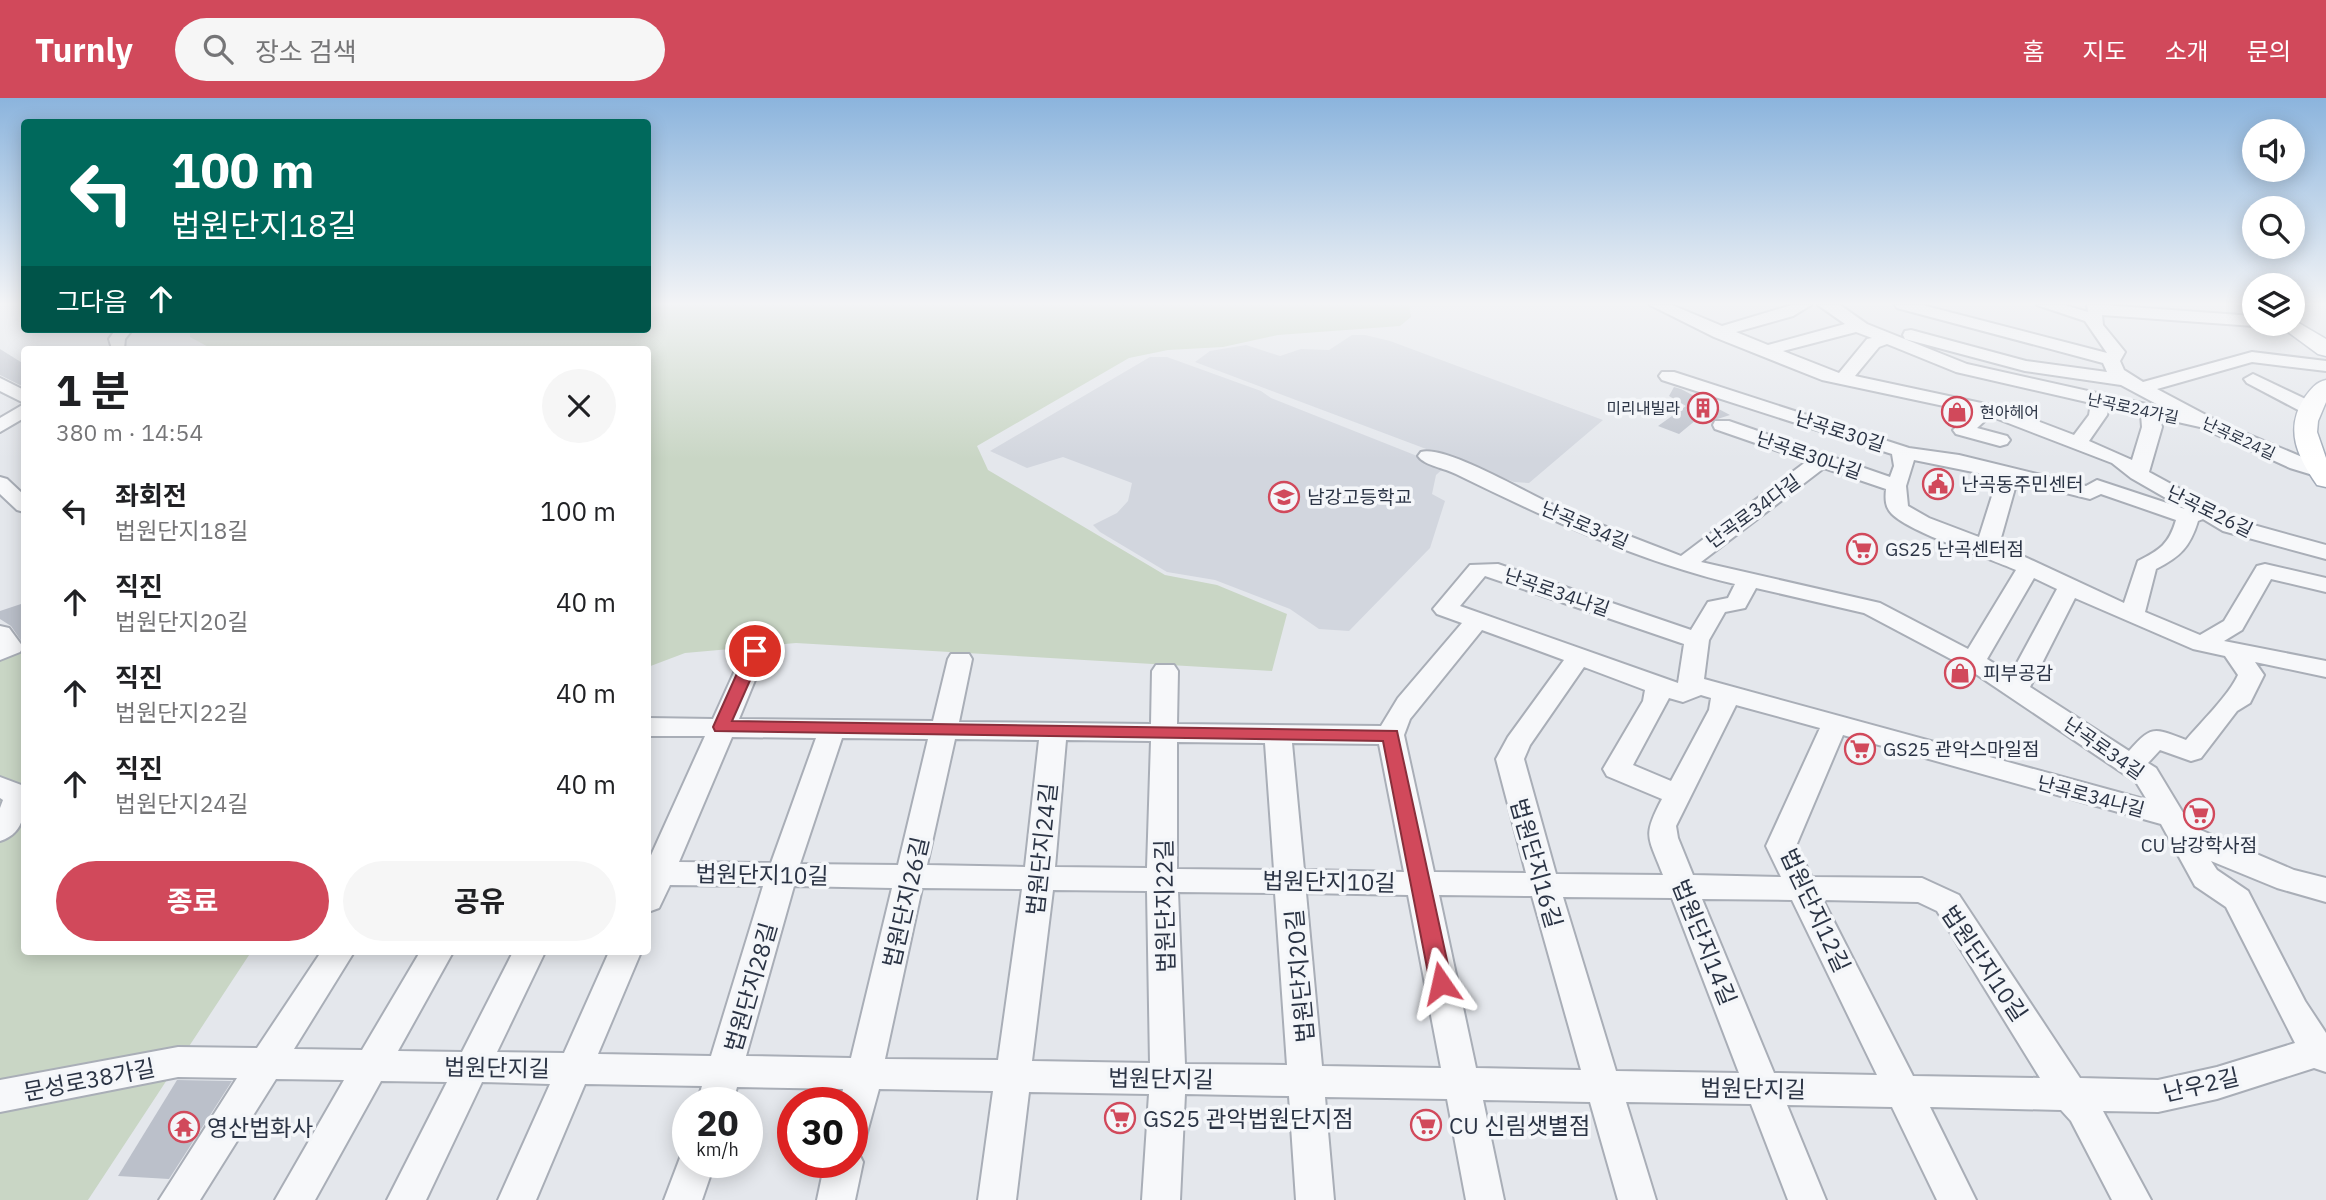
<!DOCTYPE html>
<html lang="ko">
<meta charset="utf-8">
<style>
body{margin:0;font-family:"IBM Plex Sans","Noto Sans KR",sans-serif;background:#f6f6f6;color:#202124;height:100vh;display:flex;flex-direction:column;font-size:26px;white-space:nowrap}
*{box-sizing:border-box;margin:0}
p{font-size:23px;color:#757577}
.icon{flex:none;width:38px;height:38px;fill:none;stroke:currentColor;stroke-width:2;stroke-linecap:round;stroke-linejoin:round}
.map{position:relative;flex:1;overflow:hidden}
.sheet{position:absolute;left:21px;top:248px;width:630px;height:609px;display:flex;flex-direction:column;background:#fff;border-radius:7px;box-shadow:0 4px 18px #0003}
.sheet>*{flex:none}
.banner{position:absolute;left:21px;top:21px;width:630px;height:214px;border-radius:7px;box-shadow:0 4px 18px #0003;background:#00695c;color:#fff;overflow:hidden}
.controls{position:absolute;left:2242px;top:21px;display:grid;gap:14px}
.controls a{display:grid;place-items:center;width:63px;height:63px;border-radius:50%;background:#fff;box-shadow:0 4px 18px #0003;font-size:35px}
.speed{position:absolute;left:672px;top:989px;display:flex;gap:14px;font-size:35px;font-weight:700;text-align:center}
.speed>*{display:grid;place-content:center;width:91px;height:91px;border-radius:50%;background:#fff;box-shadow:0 4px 18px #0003;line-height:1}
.speed small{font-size:18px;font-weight:400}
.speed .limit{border:10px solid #d22;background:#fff;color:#111}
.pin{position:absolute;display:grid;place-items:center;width:60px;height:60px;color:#fff;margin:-30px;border:4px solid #fff;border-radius:50%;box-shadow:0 2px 7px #0007}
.me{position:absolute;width:77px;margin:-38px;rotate:349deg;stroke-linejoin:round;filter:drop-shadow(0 0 5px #0008)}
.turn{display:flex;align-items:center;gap:24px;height:147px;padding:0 35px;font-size:32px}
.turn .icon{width:91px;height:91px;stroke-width:2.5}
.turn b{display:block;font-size:49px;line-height:60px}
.then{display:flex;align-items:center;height:66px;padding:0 35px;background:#0003;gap:14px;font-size:26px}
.round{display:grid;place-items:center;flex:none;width:74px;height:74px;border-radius:37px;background:#f6f6f6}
.headline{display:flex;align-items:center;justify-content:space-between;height:119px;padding:0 35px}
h1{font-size:42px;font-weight:700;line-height:52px}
.action{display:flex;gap:14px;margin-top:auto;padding:14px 35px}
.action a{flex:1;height:80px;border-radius:42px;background:#d1495b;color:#fff;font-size:28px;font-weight:700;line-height:80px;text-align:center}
.action a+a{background:#f6f6f6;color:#202124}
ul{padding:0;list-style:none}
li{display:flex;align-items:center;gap:21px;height:91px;padding:0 35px}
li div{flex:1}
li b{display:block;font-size:26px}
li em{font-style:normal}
header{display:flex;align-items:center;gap:42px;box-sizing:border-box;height:98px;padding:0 35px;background:#d1495b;color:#fff}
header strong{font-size:33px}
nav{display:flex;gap:38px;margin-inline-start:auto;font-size:24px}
.search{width:490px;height:63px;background:#f6f6f6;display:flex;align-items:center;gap:18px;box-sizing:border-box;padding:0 24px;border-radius:38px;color:#757577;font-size:26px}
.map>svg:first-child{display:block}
.built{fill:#d2d6de}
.green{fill:#c9d6c5}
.building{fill:#bbc0ca}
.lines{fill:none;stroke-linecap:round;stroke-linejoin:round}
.minor-casing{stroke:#a9aeb7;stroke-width:4}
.major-casing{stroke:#a3abb8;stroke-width:3}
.minor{fill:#f7f8fa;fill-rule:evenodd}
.major{fill:#fff;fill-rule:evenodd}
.route{fill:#d1495b;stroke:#882f3b;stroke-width:2}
.labels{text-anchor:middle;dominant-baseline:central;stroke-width:7;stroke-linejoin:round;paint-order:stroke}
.far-poi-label{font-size:16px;fill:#2b3445;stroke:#f4f6f9;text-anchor:end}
.far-street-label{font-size:16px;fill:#2b3445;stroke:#f4f6f9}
.street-label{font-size:19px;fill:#2b3445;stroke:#f4f6f9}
.poi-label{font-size:19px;fill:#2b3445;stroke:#f4f6f9;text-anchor:start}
.near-street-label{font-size:23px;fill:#2b3445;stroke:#f4f6f9}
.near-poi-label{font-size:23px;fill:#2b3445;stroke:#f4f6f9;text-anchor:start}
</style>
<header>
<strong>Turnly</strong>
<div class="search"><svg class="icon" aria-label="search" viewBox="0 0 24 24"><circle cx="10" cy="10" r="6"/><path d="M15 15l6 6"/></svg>장소 검색</div>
<nav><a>홈</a><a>지도</a><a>소개</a><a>문의</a></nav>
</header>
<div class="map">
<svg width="2326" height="1102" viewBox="0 0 2326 1102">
<rect width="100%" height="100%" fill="#e4e7ec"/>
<!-- built -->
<g class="built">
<polygon points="1352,237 1365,237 1390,243 1603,322 1529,385 1514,384 1195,264 1210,253 1246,247 1280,258 1301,251 1329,252"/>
<polygon points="1150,259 1167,259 1261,293 1271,300 1445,369 1436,377 1432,396 1445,403 1430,450 1349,533 1319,531 1290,511 1215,482 1167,474 1100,434 1093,427 1117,415 1128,403 1132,385 1063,359 1027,370 990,353"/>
</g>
<!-- green -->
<g class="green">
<polygon points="648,207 1409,207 1411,219 1400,228 1278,237 1223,249 1168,252 1129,260 977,348 988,372 1165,477 1217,487 1287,516 1272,573 796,545 685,555 648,569 648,252 214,252 190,239 190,235 197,231 648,231"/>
<polygon points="24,548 24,854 251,854 88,1102 0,1102 0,559"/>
</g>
<!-- building -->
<g class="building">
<polygon points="0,251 24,266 24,289 0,277"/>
<polygon points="1674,289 1681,291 1730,317 1711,323 1702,317 1679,336 1658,328 1686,308 1669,298"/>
<polygon points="24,505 24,547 11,528 0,521 0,513"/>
<polygon points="177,982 232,983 169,1081 118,1078"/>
</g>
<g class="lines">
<!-- minor casing -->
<g class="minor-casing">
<g id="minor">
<path d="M1650,207H1672L1722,228L1792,207H1811L1793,218L1736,234L1768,247L1845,226L1818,207H1840L1867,226L1967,266L2164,310L2121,287L2025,273L1905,241L1903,237L1905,233L1911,232L2026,263L2107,274L2103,265L1897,210L1895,207H1922L2107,255L2085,223L2037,207H2064L2088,214L2087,207H2103L2254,218V226H2260L2254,228L2102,217L2103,227L2125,254L2120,263L2124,272L2143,284L2252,254L2326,263V273L2252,264L2157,291L2221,325L2326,369V381L2290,370L2200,329L2160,320L2162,329L2149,374L2239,423L2326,447V461L2223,433L2203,421L2198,423C2190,449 2180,459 2156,471L2145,514L2200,537L2224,523L2257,468L2265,466L2326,480V494L2271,481L2242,532L2224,543L2326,563V579L2255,564L2264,577L2250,605L2237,613L2201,660L2191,663L2160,652L2148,665L2156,670L2191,728L2294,772L2326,780V804L2277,790L2211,763L2217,772L2248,793L2305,903L2326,935V974L2314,970L2217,1001L2158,1014L2103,1013L2151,1102H2112L2071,1023L2061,1012L1930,1009L1976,1102H1937L1892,1009L1787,1007L1826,1102H1788L1751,1006L1626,1004L1656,1102H1618L1590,1004L1483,1002L1504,1102H1466L1447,1001L1325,999L1334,1102H1296L1289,998L1185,996L1180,1102H1142L1149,996L1029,994L1016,1102H978L993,993L879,991L865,1042L852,1046V1004H840L843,991L737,989L733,1004H697L702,988L585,986L536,1102H498L550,986L482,984L426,1102H387L447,984L381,983L315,1102H275L344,982L276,981L200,1102H159L237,980L178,979L0,1014V982L178,949L257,950L321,854H354L294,951L362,952L420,854H453L398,953L462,954L513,854H545L497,954L564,955L609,854H641L598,956L711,958L763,788L670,787L659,810L648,814V764L705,638H648V620L713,621L746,548H764L767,553L739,621L933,623L948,561L951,556H969L972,561L959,624L1151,626L1152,573L1156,567H1174L1178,573L1177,626L1381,628L1398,600L1462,525L1437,516L1433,511L1470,467L1498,466L1691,532L1708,504L1728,500L1735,486C1637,463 1546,420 1456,376C1445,370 1425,368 1418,358L1421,354C1447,347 1531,398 1560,410C1600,427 1640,442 1681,458L1807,363L1715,331L1713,327L1715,323H1729L1890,379L1894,368L1892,356L1662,282L1659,278L1662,274H1674L1909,350L1959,357L2086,388L2097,382L2185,411L2131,380L2112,365L1990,318L1977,330L2007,338L2010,342L2007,346L2000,348L1956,336L1953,332L1972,314L1822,282L1714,239ZM1856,234L1872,240L1867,241L1839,275L1783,253ZM1887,246L1956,274L2091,305L2089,317L2074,337L2000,309L1855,278L1879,249ZM2109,309L2141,316L2142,329L2132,362L2089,343L2107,317ZM1914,362L1998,379L1979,439L1929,420L1908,408L1906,388ZM1824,370L1886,391C1885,401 1885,409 1892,416C1911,435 1987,459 2016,472L1968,551L1880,505L1701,464ZM2017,383L2090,401L2101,396L2176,422C2169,446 2160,452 2138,463L2124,505L1999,447ZM1485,478L1684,546L1678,585L1460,508ZM2034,480L2057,491L2011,576L1987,561ZM1756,490L1864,515L1964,568L2136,684L2147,702L1704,581L1709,542L1725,514L1745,510ZM2075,500L2193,551L2225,558L2238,577C2229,597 2202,623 2186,642C2154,630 2152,627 2129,653L2030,589ZM1482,532L1564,562L1508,639L1496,661L1526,775L1434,774L1404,637L1410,621ZM1584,569L1645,592L1643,603L1603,671L1607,678L1662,701C1642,739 1648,738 1663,777L1556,776L1524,661L1530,647ZM1701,597L1711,600L1709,612L1671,683L1633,667L1669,600L1683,604ZM1736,607L1820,630L1766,748L1781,779L1693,777L1678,740L1676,728ZM1843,637L2161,726L2195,788L2226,809L2295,945L2217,969L2158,982L2080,980L1959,797L1922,780L1812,779L1796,748ZM732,639L816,640L771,765L679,764ZM842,640L928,641L898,767L800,766ZM955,641L1039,642L1025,769L927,767ZM1066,642L1151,643L1147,770L1055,769ZM1177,644L1265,645L1274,772L1177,771ZM1292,645L1379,646L1404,774L1304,772ZM794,788L892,790L851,960L746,958ZM922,790L1022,791L998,962L885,961ZM1053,792L1147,793L1150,965L1032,963ZM1178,794L1275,795L1287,967L1185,966ZM1306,795L1408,797L1441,970L1322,968ZM1439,797L1532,798L1581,972L1476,970ZM1563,799L1672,800L1739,975L1616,973ZM1702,801L1792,802L1877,977L1774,975ZM1823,802L1918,804L1937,813L2040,980L1913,978Z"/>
<polygon points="116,231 133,231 125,241 124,251 112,251 109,241"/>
<polygon points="2253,276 2316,306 2318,310 2316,314 2302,314 2247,285 2244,281"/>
<polygon points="0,280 24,292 24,305 0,293"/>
<polygon points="24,306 24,320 0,334 0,320"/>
<polygon points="0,379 7,381 24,397 24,414 17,412 0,396"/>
<polygon points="0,528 9,530 23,549 20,554 0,562"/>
<path d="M0,679L24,688C24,712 27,734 0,743V710L3,702L0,700Z"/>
<polygon points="688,1050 688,1064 715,1064 702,1102 664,1102 683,1052"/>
<polygon points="852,1050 857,1052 863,1064 855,1102 817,1102 825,1064 852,1064"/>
</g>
</g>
<!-- major casing -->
<g class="major-casing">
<g id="major">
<polygon points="2292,221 2326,241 2326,258 2318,256 2277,226 2292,226"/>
<path d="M2326,282V304L2318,323L2317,334L2326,360V389L2317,387C2297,358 2284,331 2305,299C2311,291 2316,284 2326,282Z"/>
</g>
</g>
<!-- minor -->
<use href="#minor" class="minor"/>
<!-- major -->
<use href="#major" class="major"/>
</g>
<!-- sky -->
<linearGradient id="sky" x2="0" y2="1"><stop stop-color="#8bb4dd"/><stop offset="0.57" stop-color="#f3f4f6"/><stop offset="1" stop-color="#f3f4f6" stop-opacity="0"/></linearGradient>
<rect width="2326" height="361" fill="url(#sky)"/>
<!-- route -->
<polygon class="route" points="755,548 763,553 732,623 1397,633 1452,885 1449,891 1441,894 1434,891 1430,885 1383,643 715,633 713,629 747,553"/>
<!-- icons -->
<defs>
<g id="building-ring" transform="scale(1.575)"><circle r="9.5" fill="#f4f6f9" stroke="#d1495b" stroke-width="1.5"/><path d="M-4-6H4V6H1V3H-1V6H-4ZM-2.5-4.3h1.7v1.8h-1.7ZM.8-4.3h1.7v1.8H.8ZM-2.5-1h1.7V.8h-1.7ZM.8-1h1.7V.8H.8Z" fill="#d1495b"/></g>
<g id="shop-ring" transform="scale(1.575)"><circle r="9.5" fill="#f4f6f9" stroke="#d1495b" stroke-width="1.5"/><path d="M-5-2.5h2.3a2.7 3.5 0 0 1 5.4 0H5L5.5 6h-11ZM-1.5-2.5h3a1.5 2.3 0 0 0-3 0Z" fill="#d1495b"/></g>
<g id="civic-ring" transform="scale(1.575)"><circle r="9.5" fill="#f4f6f9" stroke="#d1495b" stroke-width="1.5"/><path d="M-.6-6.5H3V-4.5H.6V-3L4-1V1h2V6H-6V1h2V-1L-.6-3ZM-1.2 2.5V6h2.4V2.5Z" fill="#d1495b"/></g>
<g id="school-ring" transform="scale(1.575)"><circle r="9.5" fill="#f4f6f9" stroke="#d1495b" stroke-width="1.5"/><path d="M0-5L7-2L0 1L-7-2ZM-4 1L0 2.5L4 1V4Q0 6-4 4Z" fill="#d1495b"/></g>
<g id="supermarket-ring" transform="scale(1.575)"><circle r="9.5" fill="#f4f6f9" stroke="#d1495b" stroke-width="1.5"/><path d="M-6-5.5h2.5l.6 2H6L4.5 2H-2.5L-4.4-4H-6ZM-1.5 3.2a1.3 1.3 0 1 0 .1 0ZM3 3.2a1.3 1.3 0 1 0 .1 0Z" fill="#d1495b"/></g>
<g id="temple-ring" transform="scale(1.575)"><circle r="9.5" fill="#f4f6f9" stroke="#d1495b" stroke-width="1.5"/><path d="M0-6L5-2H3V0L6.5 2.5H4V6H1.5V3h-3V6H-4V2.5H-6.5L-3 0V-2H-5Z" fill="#d1495b"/></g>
</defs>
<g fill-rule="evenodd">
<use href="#building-ring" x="1703" y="310"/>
<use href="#shop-ring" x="1957" y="314"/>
<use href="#civic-ring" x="1938" y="386"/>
<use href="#school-ring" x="1284" y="399"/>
<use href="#supermarket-ring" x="1862" y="451"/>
<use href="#shop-ring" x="1960" y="575"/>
<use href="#supermarket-ring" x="1860" y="651"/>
<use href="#supermarket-ring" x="2199" y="716"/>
<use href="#supermarket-ring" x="1120" y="1020"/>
<use href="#supermarket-ring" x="1426" y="1027"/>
<use href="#temple-ring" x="184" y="1029"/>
</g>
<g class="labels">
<!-- far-poi labels -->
<g class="far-poi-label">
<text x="1680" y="310">미리내빌라</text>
<text x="1980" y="314" text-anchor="start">현아헤어</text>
</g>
<!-- far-street labels -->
<g class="far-street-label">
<text transform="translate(2133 310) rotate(12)">난곡로24가길</text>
<text transform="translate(2239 340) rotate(25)">난곡로24길</text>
</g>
<!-- street labels -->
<g class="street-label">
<text transform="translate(1840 333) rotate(18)">난곡로30길</text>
<text transform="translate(1809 357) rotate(19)">난곡로30나길</text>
<text transform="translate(1753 413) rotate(-36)">난곡로34다길</text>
<text transform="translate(2210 413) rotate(26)">난곡로26길</text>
<text transform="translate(1585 427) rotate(23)">난곡로34길</text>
<text transform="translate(1557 494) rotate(19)">난곡로34나길</text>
<text transform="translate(2104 650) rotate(35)">난곡로34길</text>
<text transform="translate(2091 698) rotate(15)">난곡로34나길</text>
</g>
<!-- poi labels -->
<g class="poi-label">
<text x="1961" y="386">난곡동주민센터</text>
<text x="1307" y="399">남강고등학교</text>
<text x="1885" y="451">GS25 난곡센터점</text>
<text x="1983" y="575">피부공감</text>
<text x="1883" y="651">GS25 관악스마일점</text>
<text x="2199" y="747" text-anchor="middle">CU 남강학사점</text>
</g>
<!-- near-street labels -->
<g class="near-street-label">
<text transform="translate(1041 751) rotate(-84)">법원단지24길</text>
<text transform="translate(1537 765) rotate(74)">법원단지16길</text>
<text transform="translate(762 776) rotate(1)">법원단지10길</text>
<text transform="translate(1329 783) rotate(1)">법원단지10길</text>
<text transform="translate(905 804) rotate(-77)">법원단지26길</text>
<text transform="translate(1164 808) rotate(-91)">법원단지22길</text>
<text transform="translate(1816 812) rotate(65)">법원단지12길</text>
<text transform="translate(1705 844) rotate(68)">법원단지14길</text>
<text transform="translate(1985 865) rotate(56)">법원단지10길</text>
<text transform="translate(1299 878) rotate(-95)">법원단지20길</text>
<text transform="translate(750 889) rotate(-74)">법원단지28길</text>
<text transform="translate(497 969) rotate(1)">법원단지길</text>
<text transform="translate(1161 980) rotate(1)">법원단지길</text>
<text transform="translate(89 981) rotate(-11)">문성로38가길</text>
<text transform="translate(2201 986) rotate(-13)">난우2길</text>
<text transform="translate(1753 990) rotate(1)">법원단지길</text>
</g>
<!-- near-poi labels -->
<g class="near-poi-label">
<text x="1143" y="1020">GS25 관악법원단지점</text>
<text x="1449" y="1027">CU 신림샛별점</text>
<text x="207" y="1029">영산법화사</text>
</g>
</g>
</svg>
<div class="controls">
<a><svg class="icon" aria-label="sound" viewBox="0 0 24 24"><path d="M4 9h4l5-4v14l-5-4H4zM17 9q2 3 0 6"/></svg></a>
<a><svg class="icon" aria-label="search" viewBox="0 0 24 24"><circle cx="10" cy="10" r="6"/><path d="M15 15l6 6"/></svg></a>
<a><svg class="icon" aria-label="layers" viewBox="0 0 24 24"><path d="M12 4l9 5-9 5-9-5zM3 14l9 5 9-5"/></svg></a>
</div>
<div class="speed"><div>20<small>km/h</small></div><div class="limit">30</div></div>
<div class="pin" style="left:755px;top:553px;background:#d93025"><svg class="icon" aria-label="arrive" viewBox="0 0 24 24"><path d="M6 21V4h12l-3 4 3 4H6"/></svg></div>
<svg class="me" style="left:1441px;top:885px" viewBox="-20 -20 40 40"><path d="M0-17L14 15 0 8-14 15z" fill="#d1495b" stroke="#fff" stroke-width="4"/></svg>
<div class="banner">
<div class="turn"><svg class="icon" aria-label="left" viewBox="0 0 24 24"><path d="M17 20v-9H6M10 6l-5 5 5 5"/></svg><div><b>100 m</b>법원단지18길</div></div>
<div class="then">그다음<svg class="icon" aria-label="ahead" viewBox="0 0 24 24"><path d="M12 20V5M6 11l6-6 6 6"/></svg></div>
</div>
<section class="sheet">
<div class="headline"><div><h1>1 분</h1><p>380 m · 14:54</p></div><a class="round"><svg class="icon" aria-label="close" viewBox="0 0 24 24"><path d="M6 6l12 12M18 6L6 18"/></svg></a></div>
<ul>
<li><svg class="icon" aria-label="left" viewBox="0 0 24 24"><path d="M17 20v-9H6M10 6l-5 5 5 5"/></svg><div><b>좌회전</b><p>법원단지18길</p></div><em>100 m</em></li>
<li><svg class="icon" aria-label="ahead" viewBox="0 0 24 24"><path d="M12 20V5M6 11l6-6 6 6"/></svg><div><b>직진</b><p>법원단지20길</p></div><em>40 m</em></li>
<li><svg class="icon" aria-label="ahead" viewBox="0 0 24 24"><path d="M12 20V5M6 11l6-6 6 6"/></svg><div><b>직진</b><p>법원단지22길</p></div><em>40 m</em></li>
<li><svg class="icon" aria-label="ahead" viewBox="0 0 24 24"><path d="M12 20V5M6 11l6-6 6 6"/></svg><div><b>직진</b><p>법원단지24길</p></div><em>40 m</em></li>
</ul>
<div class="action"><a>종료</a><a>공유</a></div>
</section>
</div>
